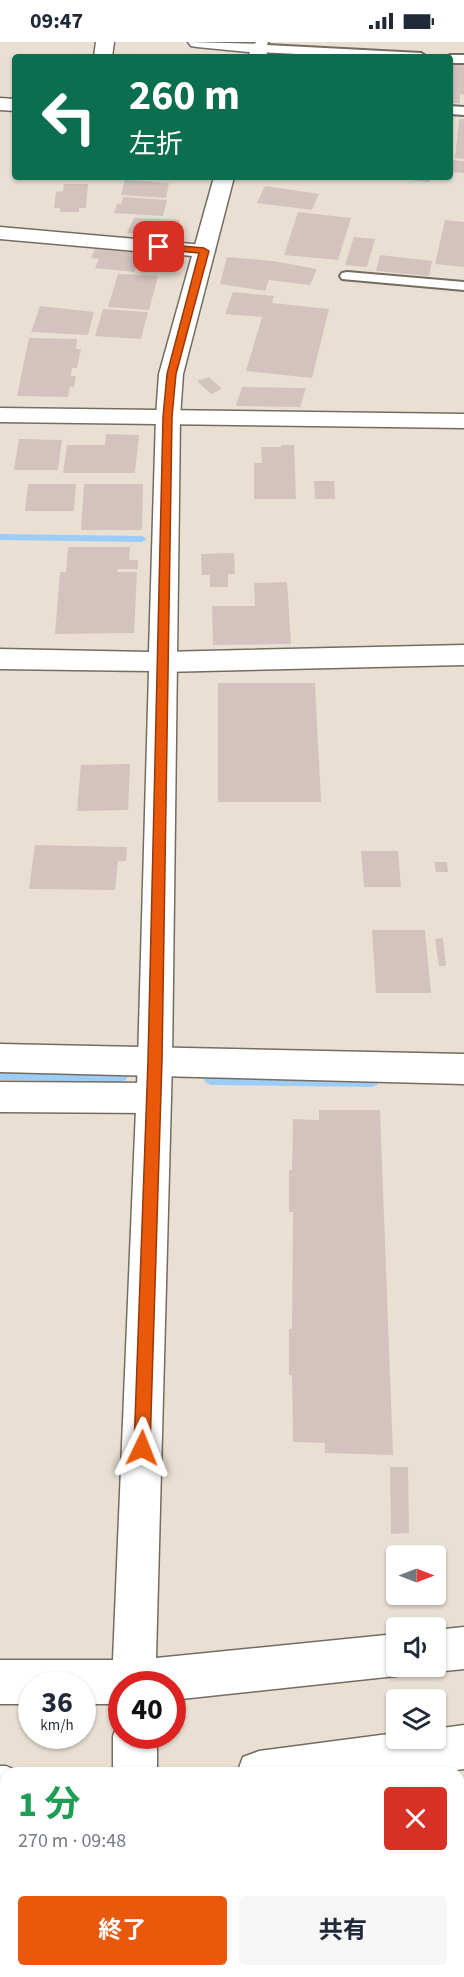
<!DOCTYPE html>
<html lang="ja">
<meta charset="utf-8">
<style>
body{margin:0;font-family:"Source Sans 3","Noto Sans JP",sans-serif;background:#f6f6f7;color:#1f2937;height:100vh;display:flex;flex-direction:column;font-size:22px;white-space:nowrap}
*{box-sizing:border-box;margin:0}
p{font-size:20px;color:#747a83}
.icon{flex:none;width:33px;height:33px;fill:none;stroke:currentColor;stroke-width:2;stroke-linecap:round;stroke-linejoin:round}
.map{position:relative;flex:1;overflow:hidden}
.sheet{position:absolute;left:0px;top:1725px;width:465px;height:210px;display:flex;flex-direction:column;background:#fff;border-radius:18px 18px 0 0;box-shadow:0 2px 4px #0004}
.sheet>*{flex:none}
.guide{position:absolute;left:12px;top:12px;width:441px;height:126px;border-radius:6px;box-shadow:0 2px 4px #0004;background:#0b6e4f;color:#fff;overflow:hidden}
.needle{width:39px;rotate:90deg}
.controls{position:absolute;left:386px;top:1503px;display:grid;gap:12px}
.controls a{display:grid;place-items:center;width:60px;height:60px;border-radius:6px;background:#fff;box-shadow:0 2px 4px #0004;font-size:30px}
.speed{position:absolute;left:18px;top:1629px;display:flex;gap:12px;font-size:30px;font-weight:700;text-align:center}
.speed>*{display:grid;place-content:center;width:78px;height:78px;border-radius:50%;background:#fff;box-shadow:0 2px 4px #0004;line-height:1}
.speed small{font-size:15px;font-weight:400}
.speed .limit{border:9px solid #d22;background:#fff;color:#111}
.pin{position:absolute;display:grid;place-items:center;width:51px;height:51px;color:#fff;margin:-26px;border-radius:12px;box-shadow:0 3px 9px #0006}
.me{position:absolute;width:66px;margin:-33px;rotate:2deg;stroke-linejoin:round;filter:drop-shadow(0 0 4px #0008)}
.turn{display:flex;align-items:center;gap:21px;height:126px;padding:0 18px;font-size:27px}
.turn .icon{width:78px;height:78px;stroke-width:2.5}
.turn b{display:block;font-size:42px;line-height:51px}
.round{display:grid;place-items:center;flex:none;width:63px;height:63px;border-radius:6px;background:#f6f6f7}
.summary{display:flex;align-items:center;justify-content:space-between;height:102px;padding:0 18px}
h1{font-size:36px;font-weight:700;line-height:45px;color:#1e9e55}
.primary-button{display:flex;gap:12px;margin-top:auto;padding:12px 18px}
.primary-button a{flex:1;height:69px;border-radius:6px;background:#ea580c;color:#fff;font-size:24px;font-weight:700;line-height:69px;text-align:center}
.primary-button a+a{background:#f6f6f7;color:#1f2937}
.status{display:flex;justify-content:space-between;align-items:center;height:42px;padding:0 30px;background:#fff;direction:ltr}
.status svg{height:16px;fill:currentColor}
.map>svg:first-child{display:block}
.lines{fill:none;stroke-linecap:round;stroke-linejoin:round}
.stream{fill:#9ccdf8;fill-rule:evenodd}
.building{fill:#d4c2bf}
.lane-casing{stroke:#746c60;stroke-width:4}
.street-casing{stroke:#746c60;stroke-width:3}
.secondary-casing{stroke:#746c60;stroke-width:3}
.lane{fill:#fff;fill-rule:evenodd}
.street{fill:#fff;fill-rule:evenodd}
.secondary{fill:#fff;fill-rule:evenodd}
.route{fill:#ea580c;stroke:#983908;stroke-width:1.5}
</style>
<div class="status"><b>09:47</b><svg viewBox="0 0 49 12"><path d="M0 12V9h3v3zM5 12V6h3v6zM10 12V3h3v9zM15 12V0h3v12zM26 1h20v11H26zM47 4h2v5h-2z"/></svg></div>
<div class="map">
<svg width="464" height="1935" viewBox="0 0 464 1935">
<rect width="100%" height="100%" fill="#e9e0d3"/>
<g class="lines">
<!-- stream -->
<g class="stream">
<polygon points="0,492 142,494 147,497 142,500 0,498"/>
<polygon points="0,1026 121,1028 126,1030 128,1034 126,1038 121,1040 0,1038"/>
<polygon points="211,1031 372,1033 377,1035 379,1039 377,1043 372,1045 211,1043 206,1041 204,1037 206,1033"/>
</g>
</g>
<!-- building -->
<g class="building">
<polygon points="450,22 464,23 464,53 460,52 460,61 450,61"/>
<polygon points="459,77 464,77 464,117 455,116"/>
<polygon points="453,118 464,119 464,131 451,130"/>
<polygon points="400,135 431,135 429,140 400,137"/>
<polygon points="125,138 169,141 166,156 121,153"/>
<polygon points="64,142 88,142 86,166 79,166 79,170 60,170 60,166 54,166 56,150 63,149"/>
<polygon points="265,144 319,152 312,168 257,161"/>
<polygon points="123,155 167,158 163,174 114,171 117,162 121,162"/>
<polygon points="298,170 351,176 338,218 284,213"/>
<polygon points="134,176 180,178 175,195 145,195 146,192 127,191"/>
<polygon points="445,178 464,180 464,225 435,222"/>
<polygon points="354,195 375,197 367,225 345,223"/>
<polygon points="95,207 142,211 134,230 95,226 99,217 91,216"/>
<polygon points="380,213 432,219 429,234 376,229"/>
<polygon points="227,215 273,219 317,227 310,243 269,238 265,249 220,242"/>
<polygon points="118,232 158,234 149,268 108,265"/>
<polygon points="233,250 274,254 272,261 329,267 312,336 246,329 262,275 225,272"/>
<polygon points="40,264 94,270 88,293 31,290"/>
<polygon points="103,267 148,270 141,297 95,294"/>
<polygon points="29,296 77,297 76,307 81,307 77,326 72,326 71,334 76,334 74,345 70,345 68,355 17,354"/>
<polygon points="209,335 222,347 211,352 197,339"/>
<polygon points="242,345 306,346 300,365 236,364"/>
<polygon points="106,392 139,393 135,431 63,431 67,403 105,403"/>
<polygon points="19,397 62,398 58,428 14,428"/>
<polygon points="281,403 294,403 296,457 254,457 254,421 262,421 261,405 281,405"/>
<polygon points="314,439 334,439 335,457 315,457"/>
<polygon points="28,442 76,442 74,469 25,469"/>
<polygon points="84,442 143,442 142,488 81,488"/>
<polygon points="68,505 130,505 129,518 138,518 138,527 118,527 117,530 137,530 134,591 55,592 60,530 66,530"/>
<polygon points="234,511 235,532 228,532 228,545 210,545 210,533 202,533 201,512"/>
<polygon points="287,540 291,602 213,603 212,564 255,564 254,541"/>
<polygon points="218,641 315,641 321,760 218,760"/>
<polygon points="130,722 128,768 77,769 81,723"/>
<polygon points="35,803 127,805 126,819 118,819 115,848 29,847"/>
<polygon points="361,809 398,809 401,845 364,845"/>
<polygon points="434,820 447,820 448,830 436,830"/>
<polygon points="372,888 425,888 431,951 376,951"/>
<polygon points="443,896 446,924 439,924 435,897"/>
<polygon points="319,1068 380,1068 393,1413 325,1411 325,1401 293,1400 292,1333 289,1333 289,1287 292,1287 293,1170 289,1170 289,1128 292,1128 293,1077 319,1078"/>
<polygon points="390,1425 408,1425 409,1491 391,1492"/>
</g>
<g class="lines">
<!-- lane casing -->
<g class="lane-casing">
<g id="lane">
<polygon points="256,0 268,0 267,3 421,11 427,15 353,15 259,10 253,6"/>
<polygon points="450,13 464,13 464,21 450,21 450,15 445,15"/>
<polygon points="450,64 464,65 464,73 450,72"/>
<polygon points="347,230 464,240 464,248 342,237 340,234 342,231"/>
</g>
</g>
<!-- street casing -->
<g class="street-casing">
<g id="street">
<polygon points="96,0 114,0 112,15 94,15"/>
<polygon points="188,0 265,2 268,6 265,10 259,11 197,5 191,4"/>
<polygon points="0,56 15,57 15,69 0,68"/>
<polygon points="0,185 204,203 212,204 215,209 212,214 204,215 0,197"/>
<polygon points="0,366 464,372 464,386 0,380"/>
<polygon points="464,603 464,623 162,630 152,627 148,620 152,613 162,610"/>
<polygon points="0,1002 464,1012 464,1042 0,1030"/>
<polygon points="0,1040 154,1041 166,1045 171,1056 166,1067 154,1071 0,1070"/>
<polygon points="119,1678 122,1678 122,1694 157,1694 157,1731 113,1731 113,1694"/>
<polygon points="111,1929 159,1929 158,1935 110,1935"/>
</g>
</g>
<!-- secondary casing -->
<g class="secondary-casing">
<g id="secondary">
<polygon points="259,1 265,2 268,6 266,15 248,15 253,2"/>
<polygon points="214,135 234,135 183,332 180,375 172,1019 156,1616 396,1592 396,1624 413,1624 411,1628 396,1634 172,1658 172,1642 122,1642 122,1662 82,1662 82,1642 32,1642 32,1662 0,1662 0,1618 113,1618 138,1019 149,629 0,627 0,607 149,610 156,375 159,332"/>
<polygon points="464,1585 464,1627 435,1630 421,1624 435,1624 435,1588"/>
<polygon points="464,1683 464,1727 434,1731 237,1731 243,1715 259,1709 396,1691 396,1696 435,1696 435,1687"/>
<polygon points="0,1724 6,1724 22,1731 6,1731 6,1768 0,1768"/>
</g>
</g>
<!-- lane -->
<use href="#lane" class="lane"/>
<!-- street -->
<use href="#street" class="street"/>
<!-- secondary -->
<use href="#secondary" class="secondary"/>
</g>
<!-- route -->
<polygon class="route" points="159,202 204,206 209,209 176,332 172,375 162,1018 150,1406 148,1412 142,1415 136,1412 134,1406 148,1018 163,375 167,332 199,211 156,207 155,205"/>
</svg>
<div class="controls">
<a><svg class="needle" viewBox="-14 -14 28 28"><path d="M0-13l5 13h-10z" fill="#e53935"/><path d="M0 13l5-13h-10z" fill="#747a83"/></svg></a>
<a><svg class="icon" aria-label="sound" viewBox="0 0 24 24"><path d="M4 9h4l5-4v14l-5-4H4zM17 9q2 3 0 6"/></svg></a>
<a><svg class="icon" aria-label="layers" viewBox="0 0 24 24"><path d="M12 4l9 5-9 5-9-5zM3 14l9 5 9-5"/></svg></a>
</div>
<div class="speed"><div>36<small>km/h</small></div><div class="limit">40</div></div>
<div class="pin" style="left:159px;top:205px;background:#d93025"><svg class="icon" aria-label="arrive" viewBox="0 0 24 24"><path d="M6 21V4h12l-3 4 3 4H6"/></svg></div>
<svg class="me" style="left:142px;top:1406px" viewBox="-20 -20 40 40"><path d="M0-17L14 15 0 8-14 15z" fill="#ea580c" stroke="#fff" stroke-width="4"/></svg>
<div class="guide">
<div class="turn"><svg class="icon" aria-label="left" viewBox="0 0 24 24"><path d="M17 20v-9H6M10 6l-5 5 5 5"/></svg><div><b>260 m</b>左折</div></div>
</div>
<section class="sheet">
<div class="summary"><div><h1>1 分</h1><p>270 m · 09:48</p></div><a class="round" style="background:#d93025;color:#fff"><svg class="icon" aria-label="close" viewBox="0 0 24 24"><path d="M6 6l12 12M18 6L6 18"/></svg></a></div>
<div class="primary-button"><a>終了</a><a>共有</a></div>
</section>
</div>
